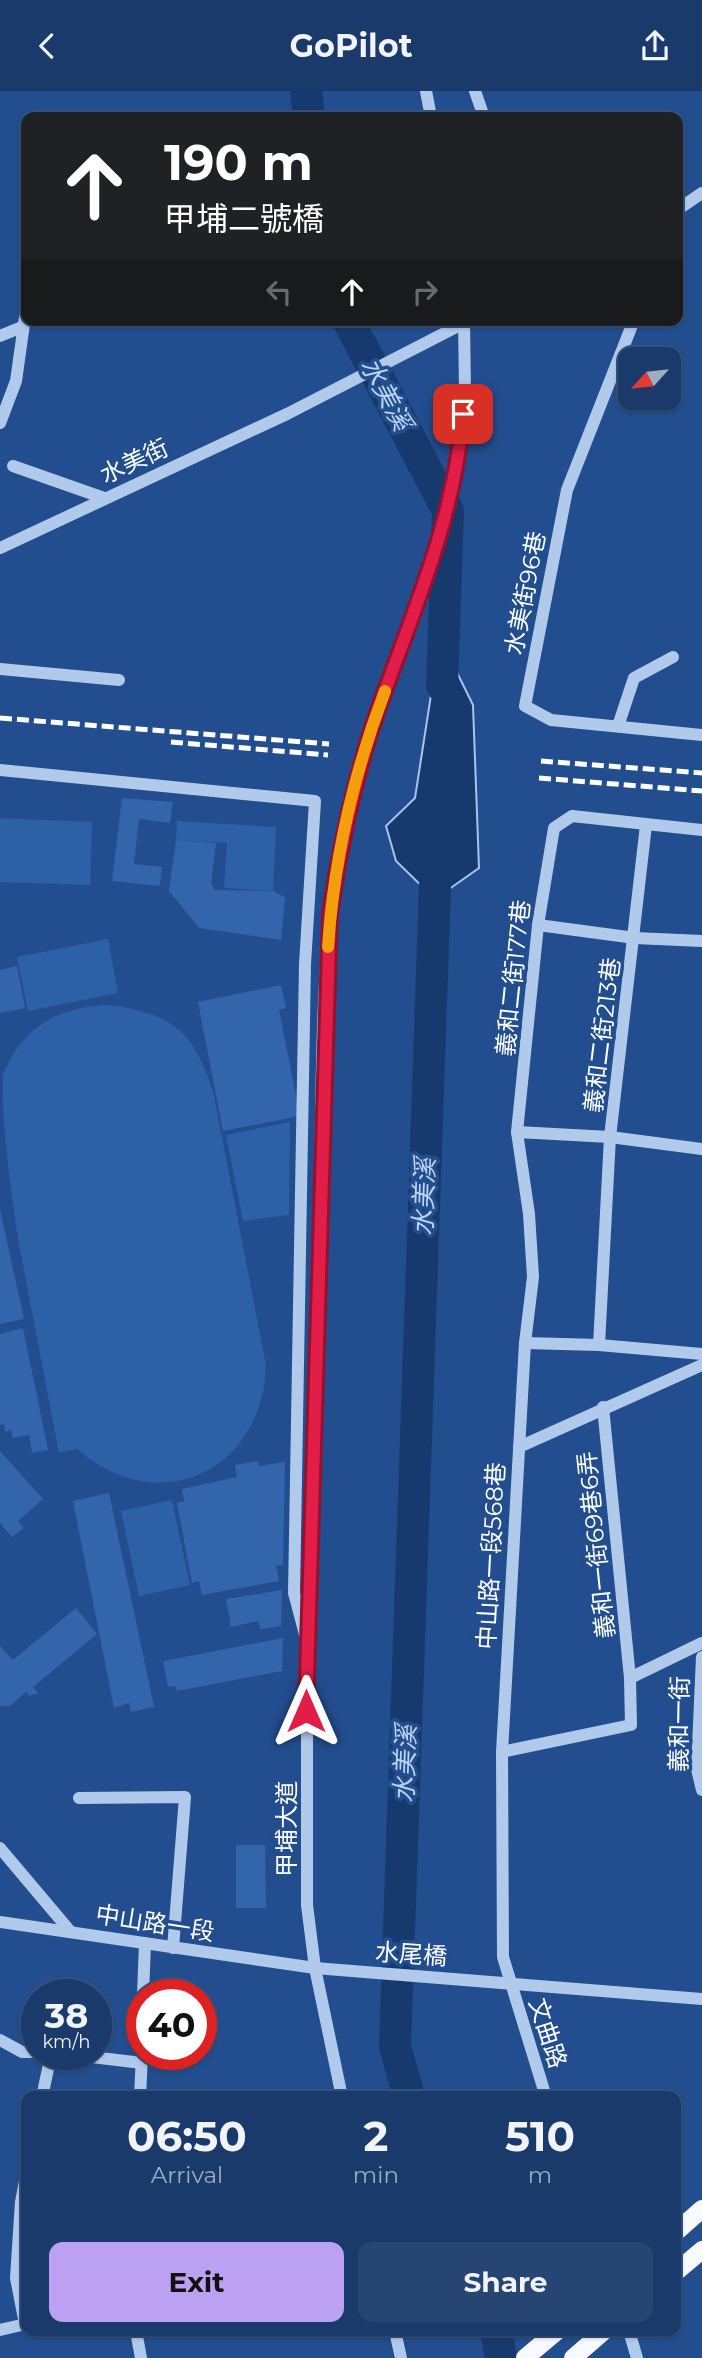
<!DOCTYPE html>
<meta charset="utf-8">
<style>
body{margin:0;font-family:Montserrat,"Noto Sans TC",sans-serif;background:#274573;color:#f1f3f6;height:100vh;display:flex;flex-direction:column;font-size:26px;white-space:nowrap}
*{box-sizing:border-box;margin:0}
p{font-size:23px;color:#9fadc1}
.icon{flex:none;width:38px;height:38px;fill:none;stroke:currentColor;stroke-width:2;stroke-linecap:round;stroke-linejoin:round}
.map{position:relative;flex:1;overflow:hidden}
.drawer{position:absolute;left:21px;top:2000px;width:660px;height:245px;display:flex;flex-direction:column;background:#1a3a6b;border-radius:14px;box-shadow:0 2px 5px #0004,0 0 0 2px #38547e}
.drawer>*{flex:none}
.top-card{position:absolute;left:21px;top:21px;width:662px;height:214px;border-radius:14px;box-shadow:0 2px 5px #0004,0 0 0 2px #38547e;background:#202124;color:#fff;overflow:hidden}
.needle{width:46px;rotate:243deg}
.tools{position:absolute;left:618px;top:256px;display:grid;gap:14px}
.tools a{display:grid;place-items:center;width:63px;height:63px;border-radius:14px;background:#1a3a6b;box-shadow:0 2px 5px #0004,0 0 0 2px #38547e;font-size:35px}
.speed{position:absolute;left:21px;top:1888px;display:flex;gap:14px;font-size:35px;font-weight:700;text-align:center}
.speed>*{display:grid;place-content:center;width:91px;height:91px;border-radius:50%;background:#1a3a6b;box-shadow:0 2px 5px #0004,0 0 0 2px #38547e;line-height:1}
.speed small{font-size:18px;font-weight:400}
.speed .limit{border:10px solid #d22;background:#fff;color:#111}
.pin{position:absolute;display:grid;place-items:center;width:60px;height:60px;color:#fff;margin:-30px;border-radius:14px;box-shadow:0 4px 10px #0006}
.me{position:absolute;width:77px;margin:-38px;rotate:0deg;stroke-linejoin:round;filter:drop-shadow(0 0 5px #0008)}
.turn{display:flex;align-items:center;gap:24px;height:147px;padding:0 28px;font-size:32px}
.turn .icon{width:91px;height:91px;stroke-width:2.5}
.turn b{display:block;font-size:49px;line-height:60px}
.lanes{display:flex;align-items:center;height:66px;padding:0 28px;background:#0003;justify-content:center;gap:35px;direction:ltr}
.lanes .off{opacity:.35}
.eta{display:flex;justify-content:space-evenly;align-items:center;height:119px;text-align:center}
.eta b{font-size:42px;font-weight:700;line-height:49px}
.action{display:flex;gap:14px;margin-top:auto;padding:14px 28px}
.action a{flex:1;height:80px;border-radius:14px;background:#bca0f2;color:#111;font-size:28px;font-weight:700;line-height:80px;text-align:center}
.action a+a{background:#274573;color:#f1f3f6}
header{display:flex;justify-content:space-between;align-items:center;height:91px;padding:0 28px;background:#1a3a6b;font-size:32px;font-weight:700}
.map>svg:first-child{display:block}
.green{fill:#2c60a7}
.water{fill:#173a6e;stroke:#a5c5ed;stroke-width:2}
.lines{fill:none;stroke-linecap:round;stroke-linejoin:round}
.river{stroke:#173a6e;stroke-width:32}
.building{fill:#3265ac}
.minor{stroke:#b1caec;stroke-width:12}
.major{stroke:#f7faff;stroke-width:18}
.rail{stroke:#fff;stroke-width:5;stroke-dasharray:12 5;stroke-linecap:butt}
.minor-bridge{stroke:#b1caec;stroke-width:12}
.route-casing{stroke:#92132f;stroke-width:18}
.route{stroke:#e11d48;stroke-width:12}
.slow{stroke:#f59e0b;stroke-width:12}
.labels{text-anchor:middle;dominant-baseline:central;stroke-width:7;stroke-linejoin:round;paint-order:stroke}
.street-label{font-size:24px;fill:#fff;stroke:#224e8f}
.water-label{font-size:26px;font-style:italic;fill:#bdd4f3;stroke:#224e8f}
</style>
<header><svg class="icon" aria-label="back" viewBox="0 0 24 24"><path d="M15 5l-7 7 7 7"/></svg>GoPilot<svg class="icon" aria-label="share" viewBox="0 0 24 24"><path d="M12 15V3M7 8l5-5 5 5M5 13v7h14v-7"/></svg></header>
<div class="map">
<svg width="702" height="2267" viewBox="0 0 702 2267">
<rect width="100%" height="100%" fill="#224e8f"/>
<!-- green -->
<g class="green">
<polygon points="0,727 92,731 90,794 0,791"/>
<polygon points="177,730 276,736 273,800 224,797 227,752 176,749"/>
<polygon points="108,848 118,902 28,920 17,866"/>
<path d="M111,914C173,924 193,939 213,1000L266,1274C263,1381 158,1429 77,1358L59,1362C47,1299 35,1236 23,1174C14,1129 0,1025 3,984C23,934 60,915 111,914Z"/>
<polygon points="290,1031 289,1124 243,1130 226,1044"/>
<polygon points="172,1409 190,1494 139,1505 121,1420"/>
</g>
<!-- water -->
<polygon class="water" points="443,553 473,614 479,777 435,808 396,770 386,735 415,707 433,591"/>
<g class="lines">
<!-- river -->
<g class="river">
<polyline points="306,0 309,26"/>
<polyline points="348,229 448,420 442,595"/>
<polyline points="409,2006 395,1955 436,766"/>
<polyline points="496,2240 501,2267"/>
</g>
</g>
<!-- building -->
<g class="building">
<polygon points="122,707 173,711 170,732 139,728 134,773 162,776 160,795 112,790"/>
<polygon points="176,749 216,752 211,792 215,799 273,800 285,806 281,849 199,837 169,800"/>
<polygon points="17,875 25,917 0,922 0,879"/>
<polygon points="281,894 286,917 279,919 300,1025 223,1040 198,911"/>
<polygon points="0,1118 24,1228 0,1233"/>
<polygon points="23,1237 48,1359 32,1362 29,1344 13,1347 11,1339 5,1341 4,1333 0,1334 0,1243"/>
<polygon points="0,1360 43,1408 18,1430 24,1437 12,1446 0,1432"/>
<polygon points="258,1370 259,1375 285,1371 283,1474 276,1475 279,1490 202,1504 199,1490 192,1492 177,1412 184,1410 182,1398 237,1386 235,1374"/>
<polygon points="109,1402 154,1616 131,1621 129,1612 114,1617 73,1410"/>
<polygon points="282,1499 281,1535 260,1538 258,1530 231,1536 226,1508"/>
<polygon points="76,1517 97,1543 33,1596 38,1602 29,1605 26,1601 10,1615 0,1615 0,1555 13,1569"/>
<polygon points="283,1547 282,1580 177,1600 175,1595 168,1596 163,1570"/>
<polygon points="236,1754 265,1754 266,1817 236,1817"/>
</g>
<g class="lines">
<!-- minor -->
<g class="minor">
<polyline points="426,0 431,26"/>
<polyline points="475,0 484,26"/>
<polyline points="677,119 702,102"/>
<polyline points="464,229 465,301"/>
<polyline points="634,229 567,399 525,615 551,629 702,644"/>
<polyline points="0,245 22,236"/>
<polyline points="0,332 16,290 26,219"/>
<polyline points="13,375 104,407"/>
<polyline points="0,457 287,323 470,229"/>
<polyline points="0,578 119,589"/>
<polyline points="618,635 634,587 673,566"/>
<polyline points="0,679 315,710 305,873 294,1502 307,1551"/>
<polyline points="538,834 635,847 702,850"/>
<polyline points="517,1041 610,1046 702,1058"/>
<polyline points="319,1132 307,1551 307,1814 315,1877 342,2006"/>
<polyline points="525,1252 599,1254 702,1263"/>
<polyline points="599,1254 610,1046 646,734"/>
<polyline points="603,1316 630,1587"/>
<polyline points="519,1356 702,1274"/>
<polyline points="702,1566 697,1678 702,1699"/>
<polyline points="502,1661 631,1634 630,1587 702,1552"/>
<polyline points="79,1707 185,1706 173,1857"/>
<polyline points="0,1757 70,1840"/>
<polyline points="0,1831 315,1877 702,1908"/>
<polyline points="143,1904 145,1852"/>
<polyline points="0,1949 22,1961 37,1961"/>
<polyline points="75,1964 142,1972"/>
<polyline points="42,2006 51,1964"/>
<polyline points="140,2006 142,1964"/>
<polyline points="546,2006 503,1866 502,1661 525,1252 533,1186 529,1123 517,1041 538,834 554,737 572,725 702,739"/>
<polyline points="25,2233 16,2187 21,2111 26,2085"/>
<polyline points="0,2239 26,2233"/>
<polyline points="136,2240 141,2267"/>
<polyline points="395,2240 401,2267"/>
<polyline points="629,2240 637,2267"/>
</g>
<!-- major -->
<g class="major">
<polyline points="676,2141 702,2118"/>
<polyline points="676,2181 702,2159"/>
<polyline points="525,2267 557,2240"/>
<polyline points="573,2267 604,2240"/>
</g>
<!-- rail -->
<g class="rail">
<polyline points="0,627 329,653"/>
<polyline points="171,651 328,664"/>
<polyline points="541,670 702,682"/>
<polyline points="539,687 702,700"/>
</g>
<!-- minor-bridge -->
<path class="minor-bridge" d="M319,1132C322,1030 320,925 330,824C334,782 344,740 354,698C371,624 405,555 429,483C449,423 460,364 465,301"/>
</g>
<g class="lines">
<!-- route casing -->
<g class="route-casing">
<path id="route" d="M306,1620L330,823C341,749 357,676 383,605C417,512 455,423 463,323"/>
</g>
<!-- route -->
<use href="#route" class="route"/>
<!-- slow -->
<path class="slow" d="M328,856C334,769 354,681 385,600"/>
</g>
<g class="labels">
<!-- street labels -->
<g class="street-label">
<text transform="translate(134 370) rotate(-25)">水美街</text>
<text transform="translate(525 502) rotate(-79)">水美街96巷</text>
<text transform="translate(513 887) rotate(-84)">義和二街177巷</text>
<text transform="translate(602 944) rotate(-83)">義和二街213巷</text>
<text transform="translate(596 1454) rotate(-96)">義和一街69巷6弄</text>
<text transform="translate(491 1465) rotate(-87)">中山路一段568巷</text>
<text transform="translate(679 1633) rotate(-89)">義和一街</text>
<text transform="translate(286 1738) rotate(-90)">甲埔大道</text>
<text transform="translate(155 1832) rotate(9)">中山路一段</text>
<text transform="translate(411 1863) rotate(4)">水尾橋</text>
<text transform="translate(548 1942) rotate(72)">文曲路</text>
</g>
<!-- water labels -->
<g class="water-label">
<text transform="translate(386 303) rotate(62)">水美溪</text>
<text transform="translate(424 1106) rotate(-88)">水美溪</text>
<text transform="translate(405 1673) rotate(-88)">水美溪</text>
</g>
</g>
</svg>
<div class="tools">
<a><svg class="needle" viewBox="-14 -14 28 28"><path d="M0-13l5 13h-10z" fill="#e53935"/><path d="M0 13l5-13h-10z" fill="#9fadc1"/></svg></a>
</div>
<div class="speed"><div>38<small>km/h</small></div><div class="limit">40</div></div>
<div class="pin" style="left:463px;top:323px;background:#d93025"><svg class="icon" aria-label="arrive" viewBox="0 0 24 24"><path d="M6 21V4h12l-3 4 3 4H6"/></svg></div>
<svg class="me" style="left:306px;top:1620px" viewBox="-20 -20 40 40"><path d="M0-17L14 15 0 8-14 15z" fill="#e11d48" stroke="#fff" stroke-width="4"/></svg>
<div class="top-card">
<div class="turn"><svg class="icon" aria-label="ahead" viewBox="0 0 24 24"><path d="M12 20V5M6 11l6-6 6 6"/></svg><div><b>190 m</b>甲埔二號橋</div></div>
<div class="lanes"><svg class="icon off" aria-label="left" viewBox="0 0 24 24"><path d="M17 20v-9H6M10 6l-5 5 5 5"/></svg><svg class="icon" aria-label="ahead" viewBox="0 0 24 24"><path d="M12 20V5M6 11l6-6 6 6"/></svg><svg class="icon off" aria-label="right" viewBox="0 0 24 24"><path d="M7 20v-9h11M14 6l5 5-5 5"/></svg></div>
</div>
<section class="drawer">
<div class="eta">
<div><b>06:50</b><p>Arrival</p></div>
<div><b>2</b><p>min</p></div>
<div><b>510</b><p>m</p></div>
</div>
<div class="action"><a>Exit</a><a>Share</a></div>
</section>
</div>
